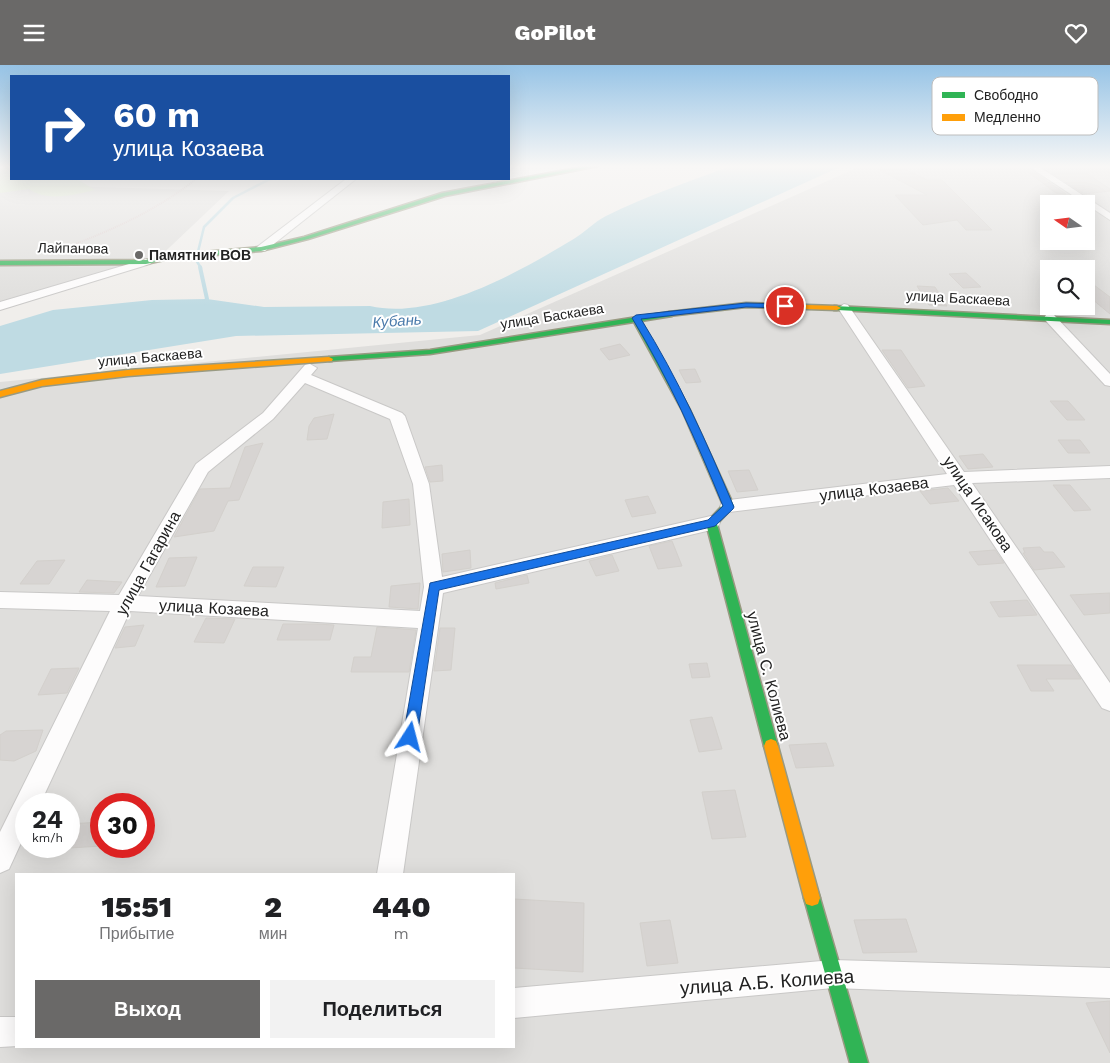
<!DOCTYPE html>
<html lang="ru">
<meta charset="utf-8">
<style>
body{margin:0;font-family:"Work Sans",sans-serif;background:#f2f2f2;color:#202124;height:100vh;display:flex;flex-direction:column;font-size:19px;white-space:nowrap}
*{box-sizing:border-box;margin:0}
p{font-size:16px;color:#757577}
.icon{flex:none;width:28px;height:28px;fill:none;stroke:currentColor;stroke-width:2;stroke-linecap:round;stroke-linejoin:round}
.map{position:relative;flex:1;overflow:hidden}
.side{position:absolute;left:15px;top:808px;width:500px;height:175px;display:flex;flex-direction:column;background:#fff;border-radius:0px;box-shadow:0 5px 20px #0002}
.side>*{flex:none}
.hud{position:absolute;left:10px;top:10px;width:500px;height:105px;border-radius:0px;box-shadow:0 5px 20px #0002;background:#1a4fa0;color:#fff;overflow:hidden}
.needle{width:32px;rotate:284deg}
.tools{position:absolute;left:1040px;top:130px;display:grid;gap:10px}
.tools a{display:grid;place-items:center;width:55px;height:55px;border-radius:0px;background:#fff;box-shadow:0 5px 20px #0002;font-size:25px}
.speed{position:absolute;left:15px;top:728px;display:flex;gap:10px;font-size:25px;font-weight:700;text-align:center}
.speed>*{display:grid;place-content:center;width:65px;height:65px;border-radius:50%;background:#fff;box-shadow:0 5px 20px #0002;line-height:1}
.speed small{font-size:12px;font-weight:400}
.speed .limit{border:8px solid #d22;background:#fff;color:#111}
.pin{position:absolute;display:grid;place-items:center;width:42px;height:42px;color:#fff;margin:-21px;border:2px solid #fff;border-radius:50%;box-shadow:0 1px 5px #0007}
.me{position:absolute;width:55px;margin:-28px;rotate:9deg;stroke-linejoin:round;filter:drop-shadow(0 0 4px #0008)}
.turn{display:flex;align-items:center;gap:18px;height:105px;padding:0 20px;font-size:22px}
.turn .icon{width:65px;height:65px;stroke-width:2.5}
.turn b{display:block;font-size:35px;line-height:42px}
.eta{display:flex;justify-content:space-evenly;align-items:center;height:85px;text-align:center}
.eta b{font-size:30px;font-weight:800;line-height:35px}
.button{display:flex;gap:10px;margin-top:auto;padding:10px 20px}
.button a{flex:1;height:58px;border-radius:0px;background:#6a6968;color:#fff;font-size:20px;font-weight:800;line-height:58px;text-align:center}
.button a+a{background:#f2f2f2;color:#202124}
header{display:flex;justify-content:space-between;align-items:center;height:65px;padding:0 20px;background:#6a6968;color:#fff;font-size:22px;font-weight:800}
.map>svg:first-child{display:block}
.residential{fill:#dfdedc;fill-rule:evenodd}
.grass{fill:#ddeccb}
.water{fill:#bfdbe3}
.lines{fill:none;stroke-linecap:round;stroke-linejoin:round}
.stream-far1{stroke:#bfdbe3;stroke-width:2.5}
.stream{stroke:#bfdbe3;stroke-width:4}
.building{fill:#d7d4d2;stroke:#d3d0cc}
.street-casing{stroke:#c9c8c7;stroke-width:2}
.fast-casing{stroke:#999a82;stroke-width:3}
.slow-casing{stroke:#999a82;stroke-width:3}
.path{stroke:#dccecd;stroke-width:2;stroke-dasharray:1 1;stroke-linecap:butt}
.street{fill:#fdfcfc;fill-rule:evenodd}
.fast{fill:#30b455;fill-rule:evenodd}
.slow{fill:#ff9f0a;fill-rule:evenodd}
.route{fill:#1a73e8;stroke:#114b97}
.poi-dot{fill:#6a6968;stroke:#fff;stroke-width:2}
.labels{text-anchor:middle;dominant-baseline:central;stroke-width:4;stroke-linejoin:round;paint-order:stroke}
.far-street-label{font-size:14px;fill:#222;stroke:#fff}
.far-poi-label{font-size:14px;font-weight:bold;fill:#222;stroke:#fff;text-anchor:start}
.far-water-label{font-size:15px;font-style:italic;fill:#4a7aab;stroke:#fff}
.street-label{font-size:16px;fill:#222;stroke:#fff}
.near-street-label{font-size:19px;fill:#222;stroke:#fff}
.key{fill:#fff;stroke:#bdbdbd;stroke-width:1}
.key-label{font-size:14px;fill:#222}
</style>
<header><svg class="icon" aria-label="menu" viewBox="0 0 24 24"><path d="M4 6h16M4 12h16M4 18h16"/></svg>GoPilot<svg class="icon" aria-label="heart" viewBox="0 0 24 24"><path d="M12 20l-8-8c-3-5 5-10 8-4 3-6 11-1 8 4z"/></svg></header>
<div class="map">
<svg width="1110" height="998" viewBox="0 0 1110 998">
<rect width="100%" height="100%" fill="#f0eeeb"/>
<!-- residential -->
<g class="residential">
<path d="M861,101H1110V998H0V317L480,270ZM1049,139H1086V176H1049ZM1049,204H1086V241H1049ZM26,739H69V781H26ZM101,739H144V781H101ZM16,809H514V981H16Z"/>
<polygon points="0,119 229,126 152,199 0,243"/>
</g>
<!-- grass -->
<path class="grass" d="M0,101H11V114H77L95,125C74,130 47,137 29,124L0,128Z"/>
<!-- water -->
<path class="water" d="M730,101H842L478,266L236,271L0,309V261L53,245L152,235L207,234L264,242L370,241C433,256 519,207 572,175C584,168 594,157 606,151C646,131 689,117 730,101Z"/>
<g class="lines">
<!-- stream-far1 -->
<polyline class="stream-far1" points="201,203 196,195 204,162 233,133 270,114"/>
<!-- stream -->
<polyline class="stream" points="200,202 207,234 203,239"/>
</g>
<!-- building -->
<g class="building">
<polygon points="882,101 898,101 927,115 942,115 992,165 966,165 957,155 923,160 895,130 927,130 880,105"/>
<polygon points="1029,108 1035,108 1066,129 1056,128"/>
<polygon points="1052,108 1086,108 1110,124 1110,126 1084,129"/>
<polygon points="966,208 981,222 963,223 949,209"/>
<polygon points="1086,214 1110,232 1110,249 1086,229"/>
<polygon points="917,221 935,222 947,241 929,240"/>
<polygon points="1040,241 1066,242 1070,247 1044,246"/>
<polygon points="620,279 630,290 609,295 600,284"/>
<polygon points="882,285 901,285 925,321 908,323"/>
<polygon points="695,304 701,317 686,318 679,305"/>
<polygon points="1050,336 1068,336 1085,355 1067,355"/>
<polygon points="334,349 327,374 307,375 309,361 314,353"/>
<polygon points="1058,375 1080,375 1090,388 1068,388"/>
<polygon points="263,378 239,435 228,436 214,466 174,472 200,424 230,423 245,382"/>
<polygon points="983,389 993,402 968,404 959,391"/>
<polygon points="442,400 443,416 430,417 425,402"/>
<polygon points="749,405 758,425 737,427 728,406"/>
<polygon points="1053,420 1070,420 1091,445 1074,446"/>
<polygon points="948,423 959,436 930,439 920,426"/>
<polygon points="648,431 656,448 632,452 625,435"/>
<polygon points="409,434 410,460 382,463 383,437"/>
<polygon points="672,476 682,501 658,504 649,481"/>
<polygon points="1040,482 1044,487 1053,487 1065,502 1034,505 1023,488 1025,488 1023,483"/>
<polygon points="470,485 471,503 443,507 442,489"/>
<polygon points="995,485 1004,498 978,500 969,487"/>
<polygon points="612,490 619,506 596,511 589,496"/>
<polygon points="197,492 185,521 156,522 169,493"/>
<polygon points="65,495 49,519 20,519 37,496"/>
<polygon points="253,502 284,502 276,522 244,521"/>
<polygon points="527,510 529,518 496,524 495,518"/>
<polygon points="87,515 122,517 114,528 79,527"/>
<polygon points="420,518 418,544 389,542 391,521"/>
<polygon points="1110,528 1110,548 1084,550 1070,530"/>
<polygon points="1027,535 1037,550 999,552 990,537"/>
<polygon points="206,553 235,554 224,578 194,577"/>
<polygon points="283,559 317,559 334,560 330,575 277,575"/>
<polygon points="144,560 135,581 115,583 125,562"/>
<polygon points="377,562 416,565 409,607 351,607 354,592 371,592"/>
<polygon points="440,563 455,563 451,605 434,606"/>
<polygon points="707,598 710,612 692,613 689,599"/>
<polygon points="1017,600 1071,600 1081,614 1046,614 1054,626 1031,626"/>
<polygon points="79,603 67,628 38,630 51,604"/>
<polygon points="712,652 722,684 699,687 690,655"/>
<polygon points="43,665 36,686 14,696 0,695 0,670 6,666"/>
<polygon points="826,678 834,701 796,703 789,680"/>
<polygon points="735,725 746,772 712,774 702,727"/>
<polygon points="101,757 101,781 69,783 69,759"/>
<polygon points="514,834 584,838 583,907 514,903"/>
<polygon points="906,854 917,887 863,888 854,855"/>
<polygon points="670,855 678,898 647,901 640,858"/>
<polygon points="1110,936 1110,988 1086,938"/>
</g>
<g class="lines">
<!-- street casing -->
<g class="street-casing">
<g id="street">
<polygon points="1028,101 1038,101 1110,148 1110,155"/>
<polygon points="346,114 356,114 265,186 257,186 256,184 257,182"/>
<polygon points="146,194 152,197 150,199 0,245 0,237"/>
<polygon points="844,239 848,240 964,407 1110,401 1110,413 972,418 1110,618 1110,646 1102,643 954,420 729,447 723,445 720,441 723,437 729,435 947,409 838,243"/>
<polygon points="1050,249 1054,250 1110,309 1110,321 1105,320 1046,256 1044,253 1046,250"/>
<path d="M310,299L317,303L311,310L402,348L405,351L429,419L442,512L711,451L717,453L720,458L717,463L711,465L443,528L403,809H377L418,563L130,546L40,739H26V767L9,804L0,808V767L110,546L0,543V527L119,530L196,399L263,348L305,300ZM305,318L390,354L413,419L424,522L420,546L138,531L208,407L273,354Z"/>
<polygon points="833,895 1110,903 1110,933 833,923 514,953 514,923"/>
<polygon points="0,952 16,952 16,981 18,981 0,982"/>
</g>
</g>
<!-- fast casing -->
<g class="fast-casing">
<g id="fast">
<polygon points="587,101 598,101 445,131 308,174 261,186 169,194 146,199 0,200 0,196 146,195 169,190 261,182 304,172 442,128"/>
<polygon points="834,241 1110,255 1110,259 837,245 834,245"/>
<polygon points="669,247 672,247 672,251 641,256 690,345 734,441 717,459 778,681 776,686 771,688 766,686 764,681 706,458 723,440 682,345 634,257 430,289 329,296 325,294 329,292 430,285"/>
<polygon points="812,825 818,827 820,833 868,998 850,998 804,833 806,827"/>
</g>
</g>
<!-- slow casing -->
<g class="slow-casing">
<g id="slow">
<polygon points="746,238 837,241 841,243 837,245 746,242 669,251 665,249 669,247"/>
<polygon points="329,292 333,294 332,296 128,311 42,321 0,332 0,326 42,315 128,305"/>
<polygon points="771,674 776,676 778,681 820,833 818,839 812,841 806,839 804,833 764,681 766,676"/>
</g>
</g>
<!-- path -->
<path class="path" d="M65,183C112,165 156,146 196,114"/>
<!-- street -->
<use href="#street" class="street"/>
<!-- fast -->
<use href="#fast" class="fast"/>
<!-- slow -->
<use href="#slow" class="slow"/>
</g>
<!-- sky -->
<linearGradient id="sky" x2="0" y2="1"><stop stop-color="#97c4e6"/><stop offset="0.42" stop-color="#f8f7f6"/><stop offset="1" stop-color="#f8f7f6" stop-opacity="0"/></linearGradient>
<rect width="1110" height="241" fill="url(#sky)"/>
<!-- route -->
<path class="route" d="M746,238L785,239L789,241L785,243L746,242L641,254C678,313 707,378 734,442L733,444L715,461L711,462L439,525L417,672L415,677L410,679L405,677L403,672L430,518L708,455L723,441C697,377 668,312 632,253L636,250Z"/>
<!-- markers -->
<circle class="poi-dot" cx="139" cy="190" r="5"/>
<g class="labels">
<!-- far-street labels -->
<g class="far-street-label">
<text transform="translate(73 183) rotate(1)">Лайпанова</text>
<text transform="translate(958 233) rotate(3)">улица Баскаева</text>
<text transform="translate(552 251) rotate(-9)">улица Баскаева</text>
<text transform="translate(150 292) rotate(-5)">улица Баскаева</text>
</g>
<!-- far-poi labels -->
<g class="far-poi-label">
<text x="149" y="190">Памятник ВОВ</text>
</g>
<!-- far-water labels -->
<g class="far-water-label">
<text transform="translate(397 256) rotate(-4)">Кубань</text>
</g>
<!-- street labels -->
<g class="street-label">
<text transform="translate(874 424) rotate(-7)">улица Козаева</text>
<text transform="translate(978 439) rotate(56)">улица Исакова</text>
<text transform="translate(148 498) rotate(-61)">улица Гагарина</text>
<text transform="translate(214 543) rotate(3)">улица Козаева</text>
<text transform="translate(769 611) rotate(75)">улица С. Колиева</text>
</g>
<!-- near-street labels -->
<g class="near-street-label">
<text transform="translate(767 917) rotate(-4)">улица А.Б. Колиева</text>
</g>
</g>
<!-- legend -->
<rect x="932" y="12" width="166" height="58" rx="8" class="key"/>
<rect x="942" y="27" width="23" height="6" fill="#30b455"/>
<rect x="942" y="49" width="23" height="7" fill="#ff9f0a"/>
<g class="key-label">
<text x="974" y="35">Свободно</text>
<text x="974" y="57">Медленно</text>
</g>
</svg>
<div class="tools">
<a><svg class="needle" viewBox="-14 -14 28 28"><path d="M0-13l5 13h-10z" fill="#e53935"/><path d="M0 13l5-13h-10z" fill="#757577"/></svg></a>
<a><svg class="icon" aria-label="search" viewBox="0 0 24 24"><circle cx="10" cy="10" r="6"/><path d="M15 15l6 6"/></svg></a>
</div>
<div class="speed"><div>24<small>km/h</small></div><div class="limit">30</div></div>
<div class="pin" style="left:785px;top:241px;background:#d93025"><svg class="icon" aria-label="arrive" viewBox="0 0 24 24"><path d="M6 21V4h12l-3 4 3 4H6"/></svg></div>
<svg class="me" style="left:410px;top:672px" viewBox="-20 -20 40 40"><path d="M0-17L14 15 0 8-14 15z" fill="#1a73e8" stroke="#fff" stroke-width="4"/></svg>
<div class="hud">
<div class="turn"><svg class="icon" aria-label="right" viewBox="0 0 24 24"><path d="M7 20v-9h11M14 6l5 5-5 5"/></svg><div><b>60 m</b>улица Козаева</div></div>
</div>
<section class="side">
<div class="eta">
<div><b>15:51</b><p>Прибытие</p></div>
<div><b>2</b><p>мин</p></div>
<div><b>440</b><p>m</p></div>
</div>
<div class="button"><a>Выход</a><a>Поделиться</a></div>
</section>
</div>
